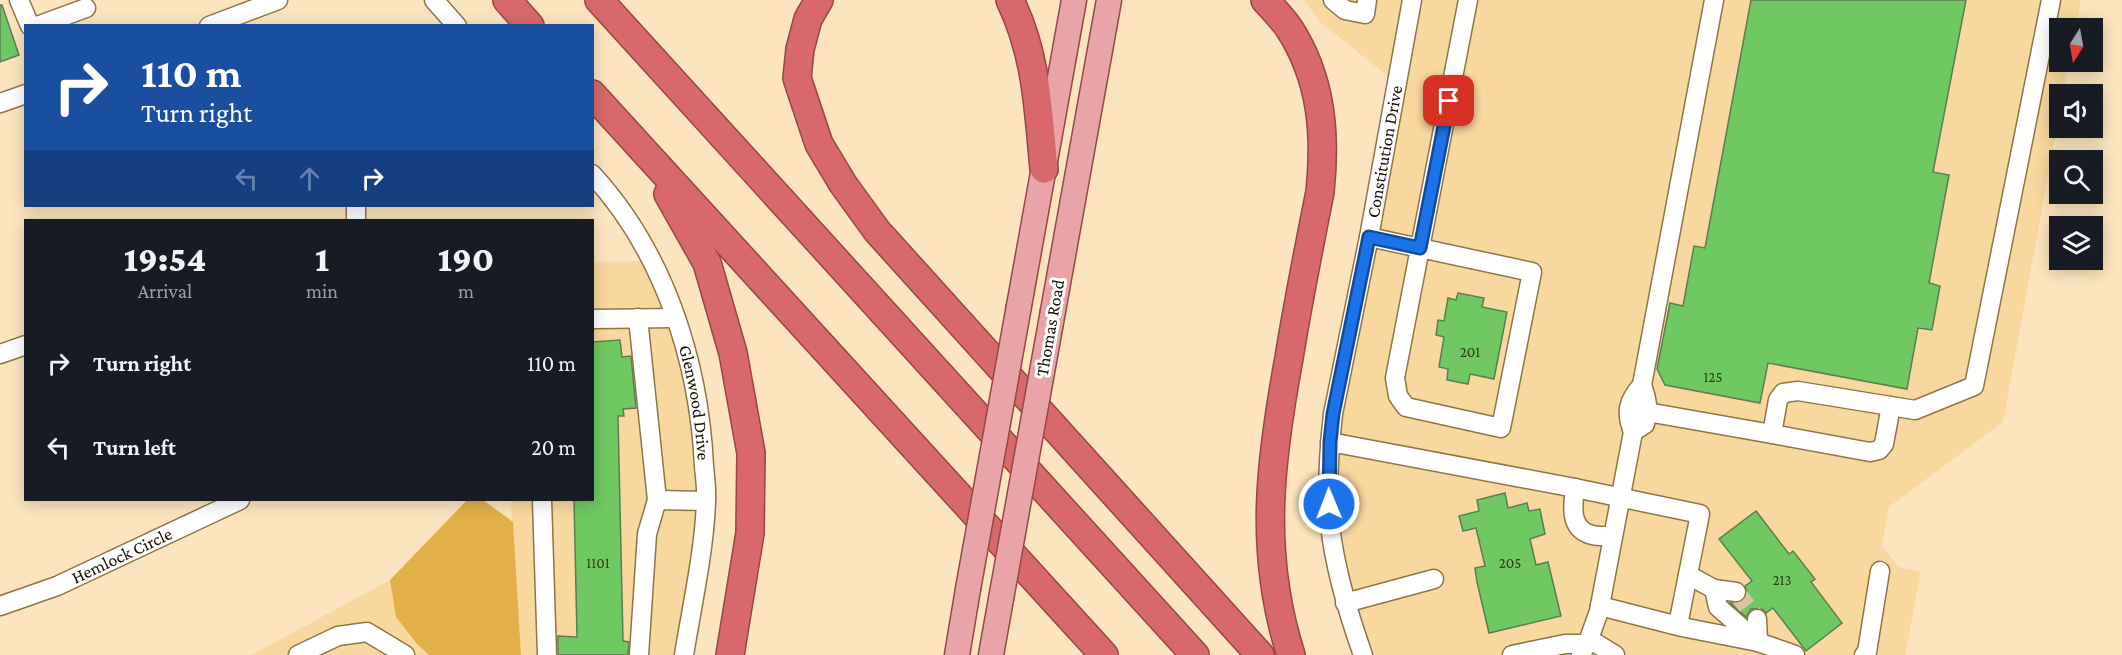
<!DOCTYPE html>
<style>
body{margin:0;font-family:"Crimson Pro",serif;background:#20242c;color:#f1f3f6;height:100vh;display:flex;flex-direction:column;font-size:22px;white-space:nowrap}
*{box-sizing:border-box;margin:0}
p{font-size:20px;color:#9ea1a6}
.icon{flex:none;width:33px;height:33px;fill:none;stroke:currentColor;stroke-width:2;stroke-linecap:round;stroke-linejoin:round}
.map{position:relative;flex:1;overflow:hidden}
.panel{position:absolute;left:24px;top:219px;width:570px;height:282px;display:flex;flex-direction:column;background:#171b24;border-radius:0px;box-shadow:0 3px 15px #0003}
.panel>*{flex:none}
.guide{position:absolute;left:24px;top:24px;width:570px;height:183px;border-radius:0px;box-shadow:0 3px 15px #0003;background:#1a4fa0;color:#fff;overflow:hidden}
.needle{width:39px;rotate:191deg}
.controls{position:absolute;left:2049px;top:18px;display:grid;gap:12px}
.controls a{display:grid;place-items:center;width:54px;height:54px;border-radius:0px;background:#171b24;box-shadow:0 3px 15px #0003;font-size:30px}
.pin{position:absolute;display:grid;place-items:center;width:51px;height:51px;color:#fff;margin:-26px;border-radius:12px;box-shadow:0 3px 9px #0006}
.me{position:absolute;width:66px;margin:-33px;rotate:359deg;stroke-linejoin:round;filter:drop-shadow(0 0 4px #0008)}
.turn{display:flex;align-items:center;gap:21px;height:126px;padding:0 18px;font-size:27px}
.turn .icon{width:78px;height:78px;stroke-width:2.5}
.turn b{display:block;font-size:42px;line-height:51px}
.lanes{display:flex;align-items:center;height:57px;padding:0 18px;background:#0003;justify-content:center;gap:30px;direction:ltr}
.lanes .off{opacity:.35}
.eta{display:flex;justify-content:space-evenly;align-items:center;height:102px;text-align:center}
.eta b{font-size:36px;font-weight:800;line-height:42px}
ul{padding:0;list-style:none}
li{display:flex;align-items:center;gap:18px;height:84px;padding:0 18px}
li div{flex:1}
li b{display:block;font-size:22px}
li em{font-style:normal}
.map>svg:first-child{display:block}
.built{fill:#f9d89f}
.forest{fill:#e3af49}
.building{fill:#6fc861;stroke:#5b7d55;stroke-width:1.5}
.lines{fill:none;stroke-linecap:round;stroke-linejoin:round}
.minor-tunnel{stroke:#dac5a2;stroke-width:18;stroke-dasharray:18 9;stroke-linecap:butt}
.minor-casing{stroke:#8f7546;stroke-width:21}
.major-casing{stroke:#954845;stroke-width:27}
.highway-casing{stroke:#954845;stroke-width:30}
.minor{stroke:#fff;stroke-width:18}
.major{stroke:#e8a4a6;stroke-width:24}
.highway{stroke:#d9686a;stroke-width:27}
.major-bridge-casing{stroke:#954845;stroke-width:27;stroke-linecap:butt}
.major-bridge{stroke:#e8a4a6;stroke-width:24}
.route-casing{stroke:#114b97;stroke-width:15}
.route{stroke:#1a73e8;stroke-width:10}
.labels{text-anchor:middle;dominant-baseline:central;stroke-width:6;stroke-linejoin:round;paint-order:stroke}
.number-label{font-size:15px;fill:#2e3c18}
.street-label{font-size:18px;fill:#180e00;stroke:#fff}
</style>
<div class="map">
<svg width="2122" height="655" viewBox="0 0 2122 655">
<rect width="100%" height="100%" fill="#fce5be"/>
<!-- built -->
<g class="built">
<polygon points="1304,0 1403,0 1389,77 1321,23"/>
<polygon points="1420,0 2081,0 2076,28 2060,28 2060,62 2069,62 2063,94 2060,94 2059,116 2003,422 1889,507 1882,546 1899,567 1921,572 1905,655 1375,655 1361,622 1348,579 1338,511 1339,450 1342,422"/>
<polygon points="645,261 681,355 693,414 697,468 696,539 676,655 521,655 511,500 592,500 593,262"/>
<polygon points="390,580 396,617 417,644 429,655 251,655"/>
</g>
<!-- forest -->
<polygon class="forest" points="467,500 483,500 513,522 521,655 429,655 417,644 396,617 390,580"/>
<!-- building -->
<g class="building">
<polygon points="1751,0 1966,0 1933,172 1949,175 1929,283 1940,286 1932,330 1918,328 1907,389 1768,363 1760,403 1665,385 1657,369 1670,303 1683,306 1694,246 1705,248"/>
<polygon points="0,5 2,5 19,55 0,62"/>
<polygon points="1458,293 1484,298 1482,307 1507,312 1494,379 1470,374 1468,384 1447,380 1448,369 1439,367 1444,337 1436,335 1438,320 1444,321 1448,298 1456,300"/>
<polygon points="620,340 622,357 631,356 636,408 623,409 624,416 618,416 623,641 629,642 628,655 558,655 558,636 577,637 574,500 592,500 592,342"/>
<polygon points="1505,493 1508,508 1527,503 1529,511 1540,509 1545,534 1530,539 1536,565 1548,562 1561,616 1489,633 1477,582 1475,568 1485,566 1476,528 1463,531 1459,516 1479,511 1477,500"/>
<polygon points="1756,511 1789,554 1793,551 1815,579 1811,582 1842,623 1806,651 1773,608 1766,613 1762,609 1751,609 1746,617 1730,603 1740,603 1744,599 1747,593 1745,586 1752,581 1719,539"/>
</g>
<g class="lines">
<!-- minor-tunnel -->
<polyline class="minor-tunnel" points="1736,592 1757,619"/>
<!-- minor casing -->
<g class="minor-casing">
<g id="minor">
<polyline points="19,0 30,26"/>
<polyline points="434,0 457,26"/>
<polyline points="1333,0 1345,10 1365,14 1367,0"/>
<polyline points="37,26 86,8"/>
<polyline points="209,26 278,0"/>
<polyline points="0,103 26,94"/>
<path id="s1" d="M592,174C664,252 699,361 704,466C705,478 707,490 706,502C704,553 692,605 684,655"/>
<polyline points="356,206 356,220"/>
<polyline points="1369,237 1420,248 1395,378 1398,396 1406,407 1501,428 1532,272 1420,248 1468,0"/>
<polyline points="638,318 657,500"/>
<polyline points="592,319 676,318"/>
<polyline points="0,354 26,345"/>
<polyline points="1642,385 1714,0"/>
<polyline points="1647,412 1772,434 1778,400 1783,393 1798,391 1915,410 1974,386 2051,0"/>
<polyline points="1772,434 1870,452 1879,450 1884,444 1891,406"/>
<polyline points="1330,442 1575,488 1700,514 1678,625"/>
<path d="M1575,488C1573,504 1569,527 1589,534C1596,537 1606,536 1613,536"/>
<polyline points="542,500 547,655"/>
<polyline points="1688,575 1714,589 1736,592"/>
<polyline points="1714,589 1718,607 1757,641"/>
<polyline points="1345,603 1434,579"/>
<path id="s2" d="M0,606L57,586L240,500"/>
<polyline points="1600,606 1682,627 1758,642 1795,655"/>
<polyline points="1757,619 1758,642"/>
<polyline points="1589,639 1615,655"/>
<polyline points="298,655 338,636 367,632 405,655"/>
<polyline points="639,655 647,534 657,500 706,501"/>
<path id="s3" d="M1363,655C1348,613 1335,570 1330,525C1326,488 1329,450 1333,414L1369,237L1412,0"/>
<polyline points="1512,655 1565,644 1587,644"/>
<path d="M1581,655L1589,639L1599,611L1633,432C1625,412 1628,401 1642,385C1648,402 1648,406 1645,424L1633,432"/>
<polyline points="1864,655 1867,652 1880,571"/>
</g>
</g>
<!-- major casing -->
<g class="major-casing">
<g id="major">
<polyline points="1019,306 1074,0"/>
<polyline points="1053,311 1109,0"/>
<polyline points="957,655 968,589"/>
<polyline points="991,655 1001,599"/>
</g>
</g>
<!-- highway casing -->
<g class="highway-casing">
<g id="highway">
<polyline points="507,0 530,26"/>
<polyline points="599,0 1195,655"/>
<polyline points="819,0 808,19 800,49 797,78 819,144 843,184 877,231 1260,655"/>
<path d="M1010,0C1037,56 1038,108 1044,169"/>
<path d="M1265,0C1273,9 1282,18 1289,28C1322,79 1326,134 1320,192C1309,247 1298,302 1289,358C1270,461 1258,552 1291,655"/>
<polyline points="592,94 1104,655"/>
<polyline points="668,194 707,263 733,353 751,453 750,533 730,655"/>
</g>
</g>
<!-- minor -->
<use href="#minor" class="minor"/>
<!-- major -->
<use href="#major" class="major"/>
<!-- highway -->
<use href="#highway" class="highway"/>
<!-- major-bridge casing -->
<g class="major-bridge-casing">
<g id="major-bridge">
<polyline points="968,589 1019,306"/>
<polyline points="1001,599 1053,311"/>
</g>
</g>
<!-- major-bridge -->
<use href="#major-bridge" class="major-bridge"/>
</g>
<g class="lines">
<!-- route casing -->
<g class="route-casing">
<polyline id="route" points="1329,504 1330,442 1333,414 1369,237 1420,248 1449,101"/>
</g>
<!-- route -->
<use href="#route" class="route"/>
</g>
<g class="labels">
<!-- number labels -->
<g class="number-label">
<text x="1470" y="352">201</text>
<text x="1713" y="377">125</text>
<text x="598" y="563">1101</text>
<text x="1510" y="563">205</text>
<text x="1782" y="580">213</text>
</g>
<!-- street labels -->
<g class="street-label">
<text stroke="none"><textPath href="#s3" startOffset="513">Constitution Drive</textPath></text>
<text transform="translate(1050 328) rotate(-80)">Thomas Road</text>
<text stroke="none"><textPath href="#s1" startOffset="255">Glenwood Drive</textPath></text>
<text stroke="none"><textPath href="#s2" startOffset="132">Hemlock Circle</textPath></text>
</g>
</g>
</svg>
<div class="controls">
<a><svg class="needle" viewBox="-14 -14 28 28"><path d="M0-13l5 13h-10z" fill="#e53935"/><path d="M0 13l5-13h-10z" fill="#9ea1a6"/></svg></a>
<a><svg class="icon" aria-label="sound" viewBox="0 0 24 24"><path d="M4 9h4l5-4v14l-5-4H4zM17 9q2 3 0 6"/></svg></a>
<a><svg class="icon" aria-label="search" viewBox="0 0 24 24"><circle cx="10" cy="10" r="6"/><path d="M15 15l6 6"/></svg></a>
<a><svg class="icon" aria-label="layers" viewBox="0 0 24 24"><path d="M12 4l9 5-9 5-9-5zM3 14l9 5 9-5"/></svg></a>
</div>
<div class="pin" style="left:1449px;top:101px;background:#d93025"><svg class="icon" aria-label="arrive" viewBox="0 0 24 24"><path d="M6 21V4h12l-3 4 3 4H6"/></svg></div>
<svg class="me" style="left:1329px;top:504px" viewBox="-20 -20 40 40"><circle r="17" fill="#1a73e8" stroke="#fff" stroke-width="3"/><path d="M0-11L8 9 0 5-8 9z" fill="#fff"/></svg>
<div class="guide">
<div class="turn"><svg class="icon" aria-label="right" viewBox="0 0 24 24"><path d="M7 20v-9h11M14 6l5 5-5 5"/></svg><div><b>110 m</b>Turn right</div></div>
<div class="lanes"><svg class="icon off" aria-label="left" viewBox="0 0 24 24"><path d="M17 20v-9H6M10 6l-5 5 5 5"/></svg><svg class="icon off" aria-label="ahead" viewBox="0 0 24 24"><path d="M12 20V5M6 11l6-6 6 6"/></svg><svg class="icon" aria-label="right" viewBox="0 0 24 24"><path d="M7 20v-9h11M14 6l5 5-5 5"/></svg></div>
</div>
<section class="panel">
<div class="eta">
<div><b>19:54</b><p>Arrival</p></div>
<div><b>1</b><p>min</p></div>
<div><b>190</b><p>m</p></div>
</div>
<ul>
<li><svg class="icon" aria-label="right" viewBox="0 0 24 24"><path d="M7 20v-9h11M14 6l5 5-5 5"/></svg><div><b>Turn right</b></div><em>110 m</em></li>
<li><svg class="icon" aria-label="left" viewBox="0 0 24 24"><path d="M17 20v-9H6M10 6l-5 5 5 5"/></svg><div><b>Turn left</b></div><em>20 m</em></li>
</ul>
</section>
</div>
